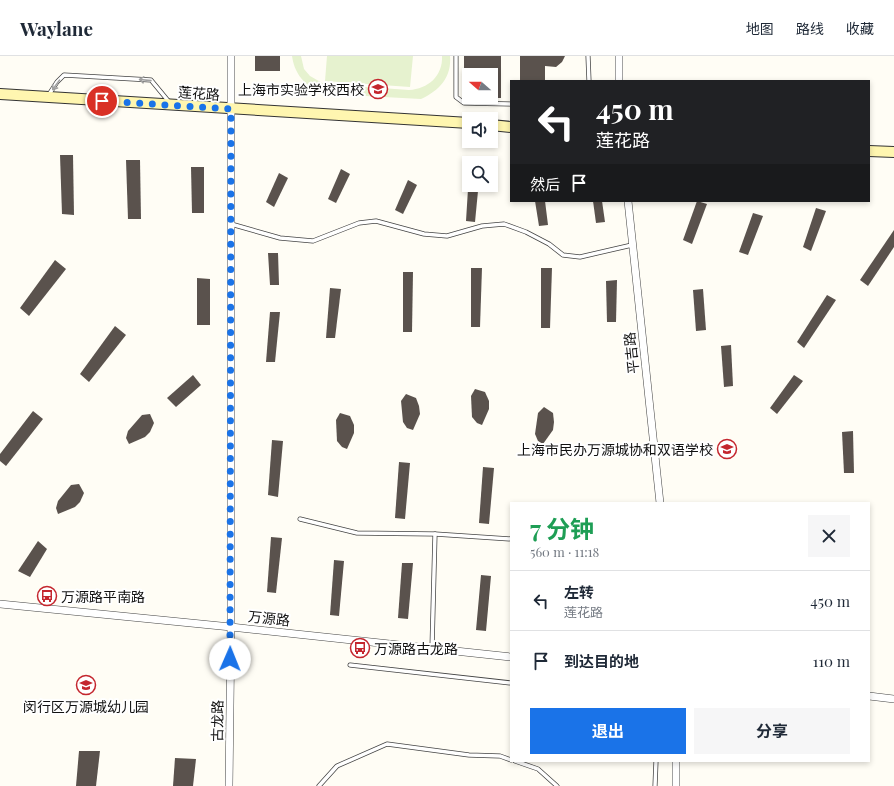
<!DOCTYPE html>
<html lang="zh">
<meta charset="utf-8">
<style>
body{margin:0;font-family:"Playfair Display","Noto Sans SC",serif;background:#f6f6f7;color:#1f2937;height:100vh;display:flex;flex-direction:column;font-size:15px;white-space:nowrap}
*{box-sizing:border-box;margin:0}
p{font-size:13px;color:#747a83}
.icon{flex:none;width:22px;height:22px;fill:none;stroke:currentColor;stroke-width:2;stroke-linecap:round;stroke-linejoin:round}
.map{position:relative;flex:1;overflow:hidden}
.panel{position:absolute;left:510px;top:446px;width:360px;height:260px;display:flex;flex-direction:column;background:#fff;border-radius:0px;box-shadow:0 2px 6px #0003}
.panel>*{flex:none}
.guide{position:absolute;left:510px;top:24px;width:360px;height:122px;border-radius:0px;box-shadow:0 2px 6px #0003;background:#202124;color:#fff;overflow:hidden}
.needle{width:26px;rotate:290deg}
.controls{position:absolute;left:462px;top:12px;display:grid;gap:8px}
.controls a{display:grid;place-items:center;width:36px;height:36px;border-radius:0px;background:#fff;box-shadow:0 2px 6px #0003;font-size:20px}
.pin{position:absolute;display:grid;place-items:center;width:34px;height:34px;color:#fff;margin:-17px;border:2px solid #fff;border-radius:50%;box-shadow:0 1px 4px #0007}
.me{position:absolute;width:44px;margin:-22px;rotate:1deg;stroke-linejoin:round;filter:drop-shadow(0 0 3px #0008)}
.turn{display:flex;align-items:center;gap:14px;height:84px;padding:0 20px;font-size:18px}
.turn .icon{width:52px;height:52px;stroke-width:2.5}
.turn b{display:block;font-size:28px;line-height:34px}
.then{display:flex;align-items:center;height:38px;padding:0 20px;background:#0003;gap:8px;font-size:15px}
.round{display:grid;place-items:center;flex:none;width:42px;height:42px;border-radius:0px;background:#f6f6f7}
.summary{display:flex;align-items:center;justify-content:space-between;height:68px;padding:0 20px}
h1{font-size:24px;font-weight:700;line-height:30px;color:#1e9e55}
.button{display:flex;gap:8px;margin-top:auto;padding:8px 20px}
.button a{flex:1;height:46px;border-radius:0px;background:#1a73e8;color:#fff;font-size:16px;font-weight:700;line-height:46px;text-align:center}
.button a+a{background:#f6f6f7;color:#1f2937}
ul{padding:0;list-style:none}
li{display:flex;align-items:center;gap:12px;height:60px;padding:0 20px;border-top:1px solid #e0e1e3}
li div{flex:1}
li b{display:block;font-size:15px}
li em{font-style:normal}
header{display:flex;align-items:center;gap:24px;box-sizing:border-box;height:56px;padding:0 20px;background:#fff;border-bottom:1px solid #e0e1e3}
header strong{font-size:19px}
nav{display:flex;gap:22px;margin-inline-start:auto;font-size:14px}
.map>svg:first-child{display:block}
.pitch{fill:#e6f2cf}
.building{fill:#5a524d}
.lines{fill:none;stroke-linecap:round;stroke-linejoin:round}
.lane-casing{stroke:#444;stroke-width:5}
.street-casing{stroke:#444;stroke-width:8}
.secondary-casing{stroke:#333;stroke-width:12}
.lane{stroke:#fff;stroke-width:3.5}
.street{stroke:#fff;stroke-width:7}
.secondary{stroke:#fff6b0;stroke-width:10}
.oneway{stroke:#a0a0a0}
.route{stroke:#1a73e8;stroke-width:7;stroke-dasharray:0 12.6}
.labels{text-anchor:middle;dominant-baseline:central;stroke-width:4;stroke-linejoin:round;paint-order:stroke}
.poi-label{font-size:14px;fill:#111;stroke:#fff;text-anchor:end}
.street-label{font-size:14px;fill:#111;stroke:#fff}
</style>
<header>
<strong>Waylane</strong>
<nav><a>地图</a><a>路线</a><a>收藏</a></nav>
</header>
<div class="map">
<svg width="894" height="730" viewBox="0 0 894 730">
<rect width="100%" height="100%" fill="#fffdf5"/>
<!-- pitch -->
<g class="pitch">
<path d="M292,0H301L304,13L310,20L324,28L409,34C428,33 443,20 442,0H450C452,21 439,35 421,43L328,38C308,33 295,21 292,0Z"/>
<polygon points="327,0 413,0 410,31 325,25"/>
</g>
<!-- building -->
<g class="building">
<rect x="255" y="0" width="25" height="15"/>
<polygon points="464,0 501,0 501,42 491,42 491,19 464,19"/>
<polygon points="520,0 565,0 562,6 556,11 545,10 545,25 520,25"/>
<polygon points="60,99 73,99 74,159 62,158"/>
<polygon points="126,104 140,104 141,163 128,163"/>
<polygon points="191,111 204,111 204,157 192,157"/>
<polygon points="341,113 350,118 336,147 328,143"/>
<polygon points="279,117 288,122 274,151 266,146"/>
<polygon points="408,124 417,129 403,158 395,154"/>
<polygon points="468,133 478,135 475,166 466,165"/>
<polygon points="535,145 545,145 548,169 539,170"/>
<polygon points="593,145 602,145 605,166 596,167"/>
<polygon points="697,145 707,148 692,188 683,184"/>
<polygon points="816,152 826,155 811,195 803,191"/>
<polygon points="753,157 763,160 748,199 739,196"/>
<polygon points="894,174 894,191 868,230 860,224"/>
<polygon points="268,197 278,197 279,229 270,229"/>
<polygon points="55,204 66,213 29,260 20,252"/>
<polygon points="471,212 482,212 480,271 471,271"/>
<polygon points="541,212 552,212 550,272 541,272"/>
<polygon points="403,216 413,216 412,276 403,276"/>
<polygon points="197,222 210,223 210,269 197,269"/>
<polygon points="617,224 616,266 607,266 606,225"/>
<polygon points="330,232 341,233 335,282 326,282"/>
<polygon points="703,233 706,274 696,275 693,234"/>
<polygon points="827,239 836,244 804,292 797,286"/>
<polygon points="270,256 280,256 275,306 266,306"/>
<polygon points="115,270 126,279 89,326 80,318"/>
<polygon points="731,289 733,330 724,331 721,290"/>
<polygon points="193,319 201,329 176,351 167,342"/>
<polygon points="794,319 803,325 777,358 770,352"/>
<polygon points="475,333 485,336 489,345 489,353 482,369 477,367 472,361 471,340"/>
<polygon points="406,338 416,342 419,350 420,358 413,374 407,372 403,366 401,345"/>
<polygon points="544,351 553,357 554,366 553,374 543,388 538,385 535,378 538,357"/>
<polygon points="33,355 43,363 6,410 0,405 0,398"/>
<polygon points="340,357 350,360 354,369 354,377 347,393 342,391 337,385 336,364"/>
<polygon points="150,358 154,367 150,376 145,381 129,388 126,382 128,375 142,359"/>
<polygon points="853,375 854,417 844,417 842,376"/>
<polygon points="272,384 283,385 278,441 268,439"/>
<polygon points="399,406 410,407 405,463 395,462"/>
<polygon points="483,411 494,412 489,468 479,467"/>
<polygon points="79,428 84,437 80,446 75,451 58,458 56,452 58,445 71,429"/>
<polygon points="271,481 282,482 276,537 267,536"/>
<polygon points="38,485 47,493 30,521 18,515"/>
<polygon points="334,504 344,505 339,560 330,559"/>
<polygon points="402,507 413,507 408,563 398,562"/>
<polygon points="481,519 491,520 486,575 476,574"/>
<polygon points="79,695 100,695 96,730 76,730"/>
<polygon points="175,702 196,703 193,730 173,730"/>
</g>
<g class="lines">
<!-- lane casing -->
<g class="lane-casing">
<g id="lane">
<polyline points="456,0 456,41 464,47 511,48"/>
<polyline points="588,0 589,25"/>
<polyline points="48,40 57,26 64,19 151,24 170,47"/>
<polyline points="231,168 280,182 313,185 359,167 376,165 424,178 447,180 482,170 504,168 526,176 549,188 563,199 580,201 632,189"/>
<polyline points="300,463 357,477 435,478 511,483"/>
<polyline points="432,592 435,478"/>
<polyline points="350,609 511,627"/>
<polyline points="515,705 538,713 557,730"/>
<polyline points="319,730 337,710 387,688 469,699 500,700 511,704"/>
<polyline points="655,730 656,705"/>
</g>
</g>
<!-- street casing -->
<g class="street-casing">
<g id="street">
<polyline points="619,0 619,25"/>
<polyline points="628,145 660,447"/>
<polyline points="0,548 231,571 511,601"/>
<polyline points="869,640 894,643"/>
<polyline points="229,730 231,571 231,0"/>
<polyline points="676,730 676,705"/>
</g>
</g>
<!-- secondary casing -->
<g class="secondary-casing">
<g id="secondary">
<polyline points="0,38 469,67"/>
<polyline points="491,69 511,71"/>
<polyline points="869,95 894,96"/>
</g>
</g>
<!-- lane -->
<use href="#lane" class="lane"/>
<!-- street -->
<use href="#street" class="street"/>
<!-- secondary -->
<use href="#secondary" class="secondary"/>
</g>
<!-- one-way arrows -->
<defs><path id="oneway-shaft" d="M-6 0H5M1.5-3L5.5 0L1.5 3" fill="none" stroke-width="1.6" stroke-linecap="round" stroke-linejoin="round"/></defs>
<g class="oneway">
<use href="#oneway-shaft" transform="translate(145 24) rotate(-174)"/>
<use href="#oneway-shaft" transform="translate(56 29) rotate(126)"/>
</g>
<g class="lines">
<!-- route -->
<polyline class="route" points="102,45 231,53 230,603"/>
</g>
<!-- icons -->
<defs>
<g id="school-ring" transform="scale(1)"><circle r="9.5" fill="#fff" stroke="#c4262e" stroke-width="1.5"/><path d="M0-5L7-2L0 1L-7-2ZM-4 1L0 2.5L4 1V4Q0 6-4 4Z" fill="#c4262e"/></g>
<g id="bus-ring" transform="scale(1)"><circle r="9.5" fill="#fff" stroke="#c4262e" stroke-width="1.5"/><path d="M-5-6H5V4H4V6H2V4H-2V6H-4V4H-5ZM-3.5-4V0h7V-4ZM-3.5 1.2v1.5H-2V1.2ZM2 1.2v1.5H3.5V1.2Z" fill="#c4262e"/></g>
</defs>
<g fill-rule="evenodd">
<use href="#school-ring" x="378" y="33"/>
<use href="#school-ring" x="727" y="393"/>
<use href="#bus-ring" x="47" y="540"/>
<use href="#bus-ring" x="360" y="592"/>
<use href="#school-ring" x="86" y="629"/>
</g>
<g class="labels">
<!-- poi labels -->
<g class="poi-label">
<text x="364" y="33">上海市实验学校西校</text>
<text x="713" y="393">上海市民办万源城协和双语学校</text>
<text x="61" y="540" text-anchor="start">万源路平南路</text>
<text x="374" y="592" text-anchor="start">万源路古龙路</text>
<text x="86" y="650" text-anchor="middle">闵行区万源城幼儿园</text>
</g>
<!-- street labels -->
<g class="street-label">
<text transform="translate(199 37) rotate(4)">莲花路</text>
<text transform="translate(631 297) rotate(-96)">平吉路</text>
<text transform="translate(269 562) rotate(6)">万源路</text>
<text transform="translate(217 665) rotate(-89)">古龙路</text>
</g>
</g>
</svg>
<div class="controls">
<a><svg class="needle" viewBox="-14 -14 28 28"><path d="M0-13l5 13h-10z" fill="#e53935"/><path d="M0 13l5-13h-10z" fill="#747a83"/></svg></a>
<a><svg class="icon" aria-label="sound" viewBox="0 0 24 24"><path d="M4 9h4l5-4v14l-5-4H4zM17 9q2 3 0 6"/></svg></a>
<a><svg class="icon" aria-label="search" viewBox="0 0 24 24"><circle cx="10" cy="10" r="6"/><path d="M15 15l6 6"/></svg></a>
</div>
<div class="pin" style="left:102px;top:45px;background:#d93025"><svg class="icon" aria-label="arrive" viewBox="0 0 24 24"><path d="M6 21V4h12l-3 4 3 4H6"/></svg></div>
<svg class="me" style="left:230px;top:603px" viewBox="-20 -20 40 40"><circle r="19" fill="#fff"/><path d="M0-13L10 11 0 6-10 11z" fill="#1a73e8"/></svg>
<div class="guide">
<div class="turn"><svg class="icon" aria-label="left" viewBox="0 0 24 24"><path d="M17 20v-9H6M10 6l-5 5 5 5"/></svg><div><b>450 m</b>莲花路</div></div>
<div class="then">然后<svg class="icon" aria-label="arrive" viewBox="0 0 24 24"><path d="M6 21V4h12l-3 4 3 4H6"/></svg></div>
</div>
<section class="panel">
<div class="summary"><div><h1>7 分钟</h1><p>560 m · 11:18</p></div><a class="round"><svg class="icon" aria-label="close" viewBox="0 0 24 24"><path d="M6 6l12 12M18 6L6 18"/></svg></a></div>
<ul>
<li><svg class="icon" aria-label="left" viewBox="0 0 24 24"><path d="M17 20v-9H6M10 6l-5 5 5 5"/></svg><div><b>左转</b><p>莲花路</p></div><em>450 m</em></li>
<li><svg class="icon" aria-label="arrive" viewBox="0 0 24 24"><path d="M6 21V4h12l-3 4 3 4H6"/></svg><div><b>到达目的地</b></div><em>110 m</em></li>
</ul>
<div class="button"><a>退出</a><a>分享</a></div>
</section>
</div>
